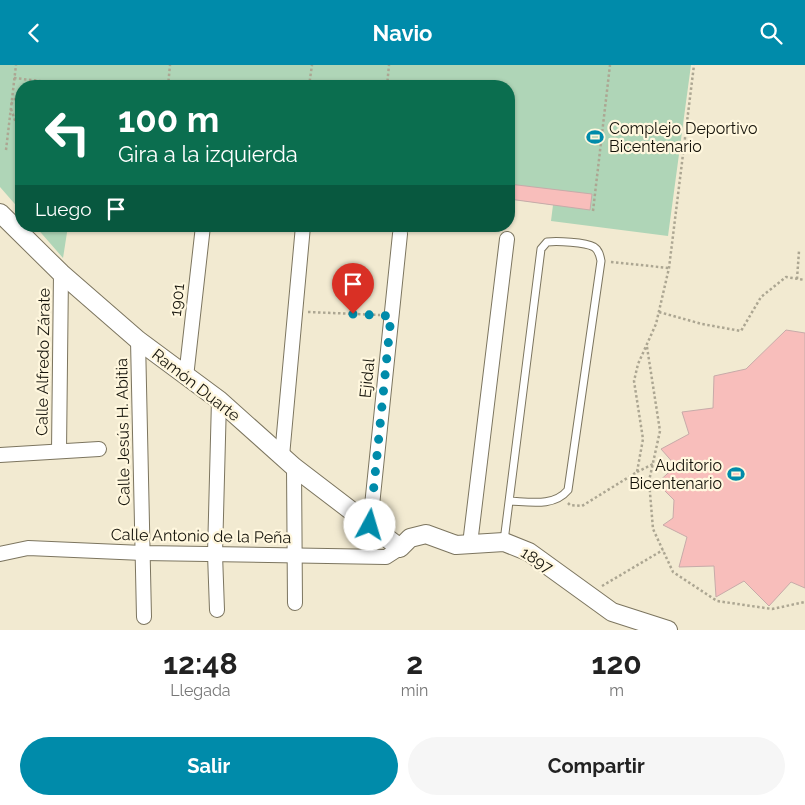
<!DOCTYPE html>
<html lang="es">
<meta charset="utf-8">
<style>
body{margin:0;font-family:Raleway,sans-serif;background:#f6f6f6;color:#222;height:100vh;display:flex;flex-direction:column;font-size:19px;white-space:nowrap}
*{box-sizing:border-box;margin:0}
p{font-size:16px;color:#767676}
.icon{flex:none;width:28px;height:28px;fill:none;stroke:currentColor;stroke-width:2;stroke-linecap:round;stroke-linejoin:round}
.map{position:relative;height:565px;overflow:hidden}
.details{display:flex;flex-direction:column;background:#fff;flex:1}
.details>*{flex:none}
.top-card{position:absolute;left:15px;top:15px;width:500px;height:152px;border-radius:20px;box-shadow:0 1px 4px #0004;background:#0b6e4f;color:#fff;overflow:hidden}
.pin{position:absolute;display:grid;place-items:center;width:42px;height:42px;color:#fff;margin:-51px -21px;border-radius:50% 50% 50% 0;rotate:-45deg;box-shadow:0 0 5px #0007}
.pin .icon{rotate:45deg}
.me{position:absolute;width:55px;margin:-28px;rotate:6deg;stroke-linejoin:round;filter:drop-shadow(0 0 4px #0008)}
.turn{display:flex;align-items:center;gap:18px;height:105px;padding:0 20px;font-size:22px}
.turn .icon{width:65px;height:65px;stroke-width:2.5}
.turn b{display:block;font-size:35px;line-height:42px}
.then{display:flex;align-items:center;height:48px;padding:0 20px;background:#0003;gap:10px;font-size:19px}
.eta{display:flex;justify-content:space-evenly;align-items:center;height:85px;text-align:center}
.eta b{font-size:30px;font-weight:700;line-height:35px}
.cta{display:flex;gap:10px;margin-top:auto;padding:10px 20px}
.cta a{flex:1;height:58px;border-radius:30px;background:#008baa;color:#fff;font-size:20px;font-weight:700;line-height:58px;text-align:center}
.cta a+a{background:#f6f6f6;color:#222}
header{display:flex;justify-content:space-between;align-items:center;height:65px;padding:0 20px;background:#008baa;color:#fff;font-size:22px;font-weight:700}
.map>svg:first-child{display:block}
.green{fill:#afd5b7}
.building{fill:#f8bebb;stroke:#c7aba9}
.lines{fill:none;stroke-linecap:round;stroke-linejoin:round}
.service-casing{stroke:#7c755f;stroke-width:9}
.minor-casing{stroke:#7c755f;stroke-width:16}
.tertiary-casing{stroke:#7c755f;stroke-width:20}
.path{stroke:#aca692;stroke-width:2.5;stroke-dasharray:2.5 2.5;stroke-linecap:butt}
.service{stroke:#fff;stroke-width:7}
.minor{stroke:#fff;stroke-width:14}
.tertiary{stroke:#fff;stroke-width:18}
.route{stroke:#008baa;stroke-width:9;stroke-dasharray:0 16.2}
.labels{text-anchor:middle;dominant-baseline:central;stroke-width:4.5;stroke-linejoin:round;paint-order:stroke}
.poi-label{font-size:16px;fill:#16140b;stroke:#fff7de;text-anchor:start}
.street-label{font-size:16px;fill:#16140b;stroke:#fff7de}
</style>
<header><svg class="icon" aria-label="back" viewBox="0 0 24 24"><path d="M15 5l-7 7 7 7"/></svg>Navio<svg class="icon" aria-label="search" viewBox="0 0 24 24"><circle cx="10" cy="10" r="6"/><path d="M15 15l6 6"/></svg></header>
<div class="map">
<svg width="805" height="565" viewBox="0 0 805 565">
<rect width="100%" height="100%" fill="#f2ead1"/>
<!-- green -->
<g class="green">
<polygon points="0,0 691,0 668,171 551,156 553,140 509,134 509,21 21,21 21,146 0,122"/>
<polygon points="35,161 68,161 63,193"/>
</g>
<!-- building -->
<g class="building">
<polygon points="509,119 592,129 590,145 509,134"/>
<polygon points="786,265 805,268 805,523 791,517 769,541 744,516 716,532 714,501 679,502 687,472 663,460 673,453 674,435 657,418 676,401 661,384 689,369 682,347 713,343 714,311 746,304"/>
</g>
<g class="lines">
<!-- service casing -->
<g class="service-casing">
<path id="service" d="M504,476L541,184L547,177C557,176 585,177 594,182C599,185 600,191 601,196L568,425C554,442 530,437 510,436"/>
</g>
<!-- minor casing -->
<g class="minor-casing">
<g id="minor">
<polyline points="138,275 144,552"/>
<polyline points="186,312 203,161"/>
<polyline points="59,386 61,208"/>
<polyline points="0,390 99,384"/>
<polyline points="282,391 303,161"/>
<polyline points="294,402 295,538"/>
<polyline points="370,460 400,169"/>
<polyline points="470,479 507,174"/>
<polyline points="0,489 28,483 143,488 386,492 400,483"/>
<polyline points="217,545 215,489 219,335"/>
</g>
</g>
<!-- tertiary casing -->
<g class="tertiary-casing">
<polyline id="tertiary" points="0,148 61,208 138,275 219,335 294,402 400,483 410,473 426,469 456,480 504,477 529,487 612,547 668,565"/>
</g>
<!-- path -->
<g class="path">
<polyline points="14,13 83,21"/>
<polyline points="168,21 170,0"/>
<polyline points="309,21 312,0"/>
<polyline points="387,21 389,0"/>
<polyline points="11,39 21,27"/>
<polyline points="11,44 16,58 21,62"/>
<polyline points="6,85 16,0"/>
<polyline points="593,146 610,0"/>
<polyline points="611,197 669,203"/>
<polyline points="797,214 799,186"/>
<polyline points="308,247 380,250"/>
<polyline points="659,247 702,259 741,266 761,232 786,212 805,215"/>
<polyline points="647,282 660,366 649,416 653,464 673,507 717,536 772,544 805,537"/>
<polyline points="637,407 653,399"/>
<polyline points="568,438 570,440 582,441 637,407 643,374 634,316 638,299 656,259 669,203 694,0"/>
<polyline points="602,521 663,485"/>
</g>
<!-- service -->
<use href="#service" class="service"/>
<!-- minor -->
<use href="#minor" class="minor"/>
<!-- tertiary -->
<use href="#tertiary" class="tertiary"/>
</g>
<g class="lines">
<!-- route -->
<polyline class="route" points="353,249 391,251 370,460"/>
</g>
<!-- icons -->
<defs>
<g id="stadium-bare" transform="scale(1.35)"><path d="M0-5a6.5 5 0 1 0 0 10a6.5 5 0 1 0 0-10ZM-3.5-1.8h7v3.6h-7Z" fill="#008baa" stroke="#fff7de" stroke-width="2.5" paint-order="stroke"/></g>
</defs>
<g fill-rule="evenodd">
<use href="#stadium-bare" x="595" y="72"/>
<use href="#stadium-bare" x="736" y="409"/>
</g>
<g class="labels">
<!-- poi labels -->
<g class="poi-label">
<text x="609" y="63">Complejo Deportivo<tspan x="609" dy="18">Bicentenario</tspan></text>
<text x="722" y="400" text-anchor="end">Auditorio<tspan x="722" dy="18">Bicentenario</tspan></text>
</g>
<!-- street labels -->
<g class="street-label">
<text transform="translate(177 235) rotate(-84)">1901</text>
<text transform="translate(43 297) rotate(-89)">Calle Alfredo Zárate</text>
<text transform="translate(367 313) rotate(-84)">Ejidal</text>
<text transform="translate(196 320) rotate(38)">Ramón Duarte</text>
<text transform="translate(123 367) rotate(-91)">Calle Jesús H. Abitia</text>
<text transform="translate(201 471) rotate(1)">Calle Antonio de la Peña</text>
<text transform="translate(537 495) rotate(32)">1897</text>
</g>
</g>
</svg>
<div class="pin" style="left:353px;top:249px;background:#d93025"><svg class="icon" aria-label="arrive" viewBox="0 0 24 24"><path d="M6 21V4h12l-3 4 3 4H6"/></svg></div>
<svg class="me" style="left:370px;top:460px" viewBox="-20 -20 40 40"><circle r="19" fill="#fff"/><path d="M0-13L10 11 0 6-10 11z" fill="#008baa"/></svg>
<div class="top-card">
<div class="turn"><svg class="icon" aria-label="left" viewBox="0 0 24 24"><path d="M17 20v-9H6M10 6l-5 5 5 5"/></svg><div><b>100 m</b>Gira a la izquierda</div></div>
<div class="then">Luego<svg class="icon" aria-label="arrive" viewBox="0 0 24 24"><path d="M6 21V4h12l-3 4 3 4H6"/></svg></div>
</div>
</div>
<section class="details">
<div class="eta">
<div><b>12:48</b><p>Llegada</p></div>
<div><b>2</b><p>min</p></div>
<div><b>120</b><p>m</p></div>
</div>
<div class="cta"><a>Salir</a><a>Compartir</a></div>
</section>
